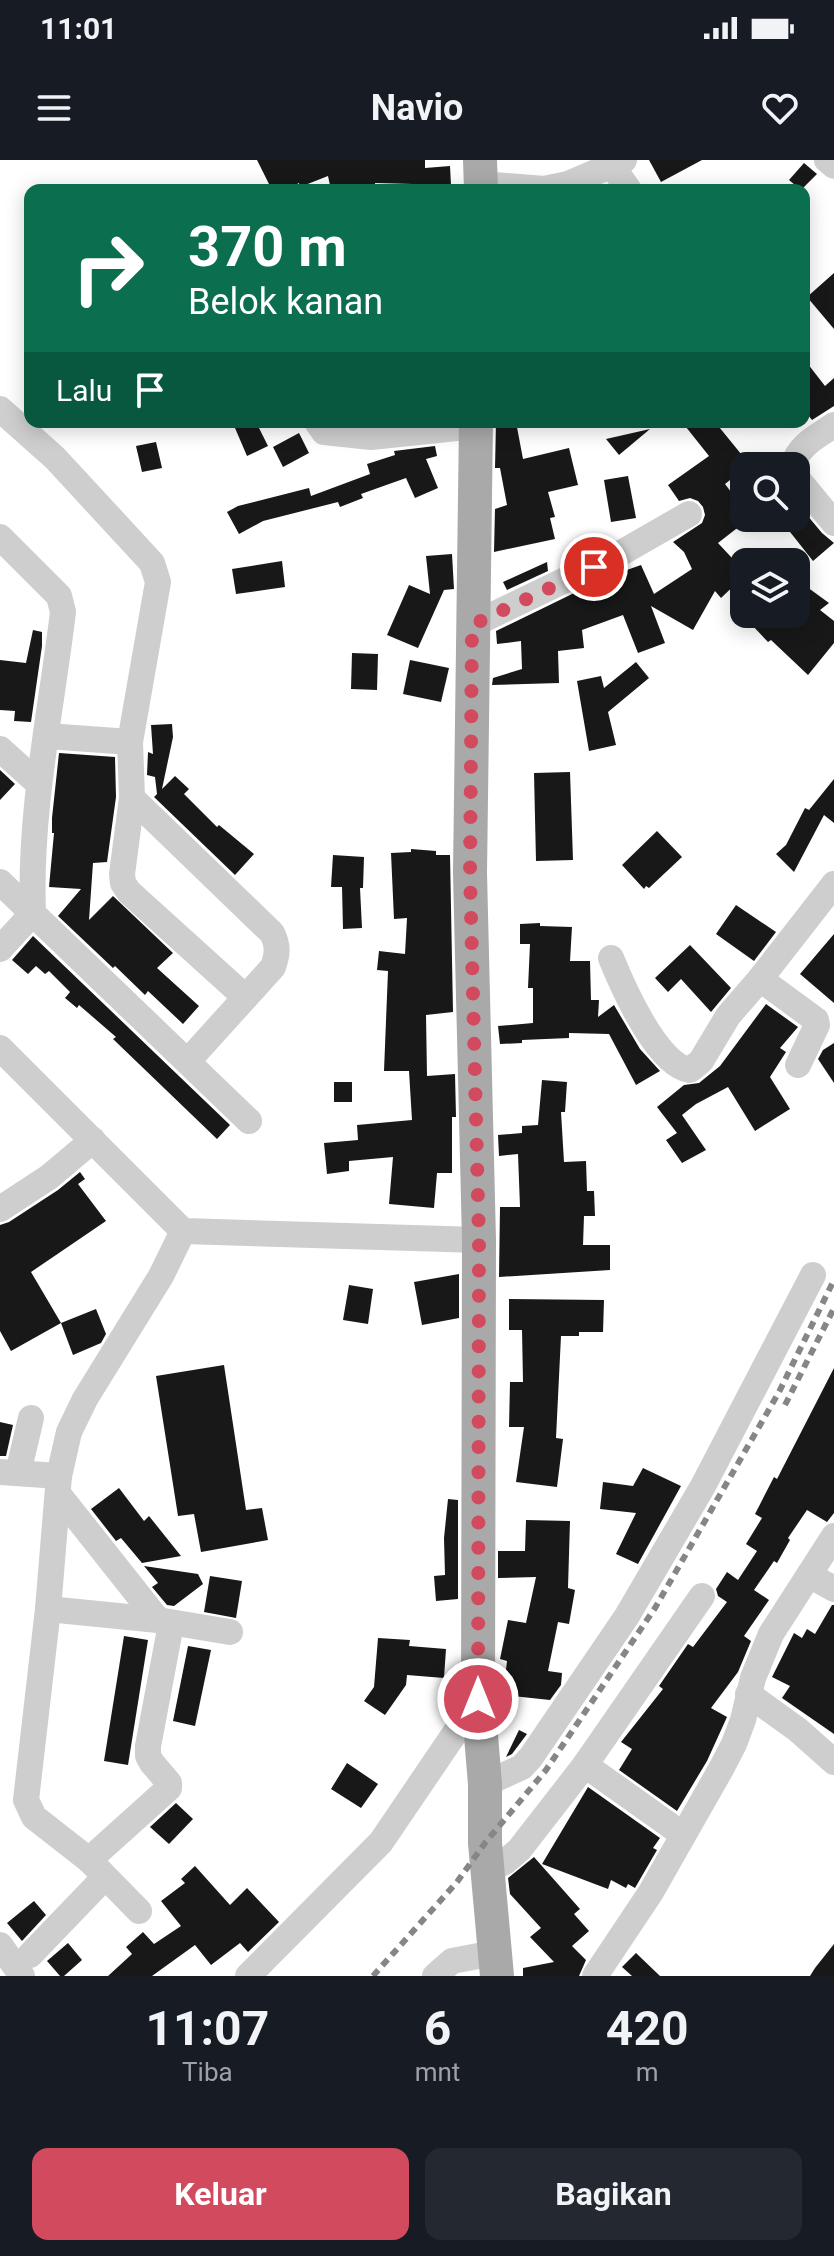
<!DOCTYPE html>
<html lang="id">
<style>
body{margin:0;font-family:Roboto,sans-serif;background:#242831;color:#f1f3f6;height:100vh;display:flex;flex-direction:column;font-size:30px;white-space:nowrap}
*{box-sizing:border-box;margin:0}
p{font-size:26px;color:#9ea1a6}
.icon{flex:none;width:44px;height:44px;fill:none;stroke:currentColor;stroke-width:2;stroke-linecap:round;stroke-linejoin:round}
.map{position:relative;height:1816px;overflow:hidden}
.panel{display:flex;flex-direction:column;background:#171b24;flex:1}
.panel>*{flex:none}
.top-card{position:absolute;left:24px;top:24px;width:786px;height:244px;border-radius:16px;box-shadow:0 4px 20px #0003;background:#0b6e4f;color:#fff;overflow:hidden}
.fabs{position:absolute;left:730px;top:292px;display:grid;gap:16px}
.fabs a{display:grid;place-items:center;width:80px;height:80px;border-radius:16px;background:#171b24;box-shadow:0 4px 20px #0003;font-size:40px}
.pin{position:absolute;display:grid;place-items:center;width:68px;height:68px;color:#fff;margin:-34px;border:4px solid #fff;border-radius:50%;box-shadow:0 2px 8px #0007}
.me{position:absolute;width:88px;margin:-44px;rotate:0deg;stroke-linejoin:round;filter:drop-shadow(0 0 6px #0008)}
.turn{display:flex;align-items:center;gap:28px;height:168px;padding:0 32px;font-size:36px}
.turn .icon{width:104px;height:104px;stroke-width:2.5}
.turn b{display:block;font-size:56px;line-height:68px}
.then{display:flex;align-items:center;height:76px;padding:0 32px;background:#0003;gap:16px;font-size:30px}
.eta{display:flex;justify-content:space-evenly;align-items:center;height:136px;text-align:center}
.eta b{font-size:48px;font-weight:700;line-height:56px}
.primary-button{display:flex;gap:16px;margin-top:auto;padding:16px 32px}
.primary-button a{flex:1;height:92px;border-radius:16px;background:#d24a5e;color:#fff;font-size:32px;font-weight:700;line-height:92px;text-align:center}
.primary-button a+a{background:#242831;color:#f1f3f6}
.status{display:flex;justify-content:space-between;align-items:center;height:56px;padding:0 40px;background:#171b24;direction:ltr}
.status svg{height:22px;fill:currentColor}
header{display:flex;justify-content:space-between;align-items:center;height:104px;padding:0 32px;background:#171b24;font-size:36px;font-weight:700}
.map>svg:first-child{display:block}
.building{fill:#181818}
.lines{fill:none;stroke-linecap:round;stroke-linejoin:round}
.minor{stroke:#cecece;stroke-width:26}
.major{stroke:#a9a9a9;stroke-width:34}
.rail{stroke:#868686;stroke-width:6;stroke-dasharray:8 6;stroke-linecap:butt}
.route{stroke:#d24a5e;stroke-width:14;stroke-dasharray:0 25.2}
</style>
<div class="status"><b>11:01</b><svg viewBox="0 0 49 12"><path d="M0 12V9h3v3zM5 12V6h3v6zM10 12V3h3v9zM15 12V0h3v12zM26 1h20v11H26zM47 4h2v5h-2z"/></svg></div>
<header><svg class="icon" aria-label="menu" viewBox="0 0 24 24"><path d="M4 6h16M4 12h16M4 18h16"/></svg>Navio<svg class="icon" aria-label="heart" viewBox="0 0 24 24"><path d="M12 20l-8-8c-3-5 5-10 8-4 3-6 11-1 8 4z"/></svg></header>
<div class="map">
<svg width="834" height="1816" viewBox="0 0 834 1816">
<rect width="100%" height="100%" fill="#fff"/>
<!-- building -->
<g class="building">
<polygon points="257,0 425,0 425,8 450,6 451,25 375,23 376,30 331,30 328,16 300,27 299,23 285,30 272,30"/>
<polygon points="649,0 702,0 661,22"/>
<polygon points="804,3 817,14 801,30 789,20"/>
<polygon points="834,113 834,169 807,137"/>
<polygon points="804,199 825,226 834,218 834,246 812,260 804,250"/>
<polygon points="248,262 256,262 268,286 247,296 235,268"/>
<polygon points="496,262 516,262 523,299 569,288 578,325 548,332 555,357 550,358 555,379 494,392 495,349 507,345 500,308 495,308"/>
<polygon points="682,262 715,262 750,305 744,306 744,309 725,324 744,349 744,358 750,358 718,383 744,411 744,416 721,438 715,431 693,470 651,446 665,483 638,493 623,455 582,470 584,488 558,491 559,523 492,525 493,518 522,509 521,481 497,484 496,471 607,417 641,405 654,434 692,409 684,392 673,382 702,363 705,355 703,347 698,341 690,338 679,341 668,325 709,296"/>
<polygon points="650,269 619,295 606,279"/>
<polygon points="299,273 309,293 283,307 273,287"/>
<polygon points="156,282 162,308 142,312 136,286"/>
<polygon points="435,286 437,296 426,299 438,328 415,338 406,318 361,334 363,338 340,347 338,342 263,361 239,374 227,352 238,346 309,328 311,336 370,314 367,304 395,295 394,291"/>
<polygon points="628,316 636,358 611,362 604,320"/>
<polygon points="796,342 822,373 834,383 813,401 779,358 796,358"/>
<polygon points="452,394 454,429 444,430 418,488 387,475 409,425 430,434 426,396"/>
<polygon points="282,401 285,427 236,434 232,409"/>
<polygon points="547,402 548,411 507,430 503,422"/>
<polygon points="796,419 829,443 820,450 834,461 834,483 808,515 771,480 768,482 751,464 761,454 796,454"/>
<polygon points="33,470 42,472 42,486 31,562 14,561 15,551 0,550 0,500 26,503"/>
<polygon points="352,493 378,494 377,530 351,529"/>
<polygon points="410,500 449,508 441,542 403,534"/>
<polygon points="636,502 649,518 608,552 616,585 589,591 577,521 601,516 604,528"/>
<polygon points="172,564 173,577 162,629 175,616 189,629 184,634 217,667 219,665 254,694 235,715 154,637 157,634 155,617 147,615 148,592 153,594 151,565"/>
<polygon points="59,593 115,597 116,637 107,702 93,703 89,760 113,736 173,793 157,808 199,846 183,864 148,831 145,835 115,806 113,808 58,756 81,729 49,727 54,673 52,673 52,658"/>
<polygon points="0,610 15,624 0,640"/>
<polygon points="570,612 573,700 536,701 534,613"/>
<polygon points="834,619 834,663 824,655 794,712 776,694 786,685 805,648 809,650"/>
<polygon points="657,671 682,697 649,728 646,726 644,729 622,705"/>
<polygon points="411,689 436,691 436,695 450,695 453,852 426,855 427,916 455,914 456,957 452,957 452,1013 437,1013 434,1048 389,1044 393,997 349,1001 349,1011 327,1014 324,983 358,980 357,965 412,960 409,911 384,911 388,811 377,810 379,791 405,794 407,758 394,759 391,693 411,692"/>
<polygon points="333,695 364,697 363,728 360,728 362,768 343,769 342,727 331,727"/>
<polygon points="736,745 776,772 754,801 716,774"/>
<polygon points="540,763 540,766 572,767 570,801 590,801 591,840 599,840 598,857 614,845 640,889 660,911 636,925 609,874 569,873 569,878 522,880 522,883 500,884 498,866 533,863 533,828 528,828 530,784 520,784 520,764"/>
<polygon points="834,774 834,843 800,814"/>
<polygon points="33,776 230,965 217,979 113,879 116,877 79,845 77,848 65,838 70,832 49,811 45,814 36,806 28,814 12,800"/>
<polygon points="690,785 731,828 711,852 681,819 668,832 655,818"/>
<polygon points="766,844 798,867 780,888 786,892 770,917 790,949 755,971 728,927 696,944 682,955 706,990 682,1003 666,980 677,973 657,947 684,925 699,923 720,906"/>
<polygon points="834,883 834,923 818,899 823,890"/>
<polygon points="542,920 567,922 565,952 561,952 564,1002 586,1001 587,1031 594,1031 595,1056 584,1056 583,1085 610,1085 610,1110 499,1117 500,1047 520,1047 518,994 499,996 498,975 522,973 522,966 538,965"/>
<rect x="334" y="922" width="18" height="20"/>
<polygon points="80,1012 85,1019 78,1024 106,1061 31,1112 61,1163 11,1191 0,1171 0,1065 9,1062 58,1030"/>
<polygon points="459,1114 459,1158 422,1165 414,1122"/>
<polygon points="349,1125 373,1129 368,1164 343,1160"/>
<polygon points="509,1139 604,1140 603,1172 579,1172 579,1176 561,1176 556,1278 563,1279 557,1327 516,1322 524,1267 509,1267 510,1222 523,1222 522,1170 509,1170"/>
<polygon points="96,1149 106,1174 101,1183 73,1195 61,1163"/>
<polygon points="224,1205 246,1350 262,1348 268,1380 201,1392 194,1354 178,1356 156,1216"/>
<polygon points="834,1208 834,1353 827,1362 807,1350 788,1378 790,1380 777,1403 774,1401 754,1430 769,1440 744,1476 751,1481 738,1512 711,1548 727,1557 707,1601 677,1651 619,1610 632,1589 621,1582 663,1529 659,1526 688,1484 693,1487 727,1442 718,1436 716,1429 727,1412 738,1420 757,1391 746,1384 762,1358 755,1354 774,1317 777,1319"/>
<polygon points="0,1262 13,1265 6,1296 0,1296"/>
<polygon points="643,1308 681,1326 638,1404 616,1394 636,1353 600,1349 603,1322 633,1326"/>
<polygon points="119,1328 144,1361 149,1356 181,1396 142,1403 121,1378 116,1381 91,1349"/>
<polygon points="448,1339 458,1340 458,1439 436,1441 434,1416 445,1415 444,1378"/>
<polygon points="526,1360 570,1361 568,1428 575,1430 569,1464 558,1462 548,1511 562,1513 561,1525 550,1540 503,1535 507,1501 500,1499 508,1460 526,1463 536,1417 498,1418 498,1391 525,1391"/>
<polygon points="144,1406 198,1414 203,1424 174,1446 167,1445 152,1427 158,1423"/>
<polygon points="210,1416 242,1421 236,1458 204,1452"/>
<polygon points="832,1445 834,1445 834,1574 782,1538 790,1526 772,1517 794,1473 802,1478 807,1469 815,1474"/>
<polygon points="124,1476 148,1480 128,1605 104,1601"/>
<polygon points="378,1478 410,1480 409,1486 446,1489 444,1518 407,1515 406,1525 385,1555 364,1541 374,1527"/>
<polygon points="188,1486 211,1490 195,1566 173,1561"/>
<polygon points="519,1570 527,1574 512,1594 506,1597"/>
<polygon points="347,1603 378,1624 361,1648 331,1629"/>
<polygon points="588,1627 660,1678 653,1688 657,1690 635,1728 628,1724 626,1728 611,1720 608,1729 542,1704"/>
<polygon points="176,1643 193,1659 169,1684 150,1667"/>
<polygon points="534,1697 580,1749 574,1754 589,1771 572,1786 586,1800 579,1816 523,1816 523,1808 554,1802 530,1777 541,1768 510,1734 508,1718"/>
<polygon points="195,1706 230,1745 247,1728 279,1762 248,1792 240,1783 211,1805 195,1785 152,1816 108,1816 132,1794 126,1787 143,1772 154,1784 181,1766 161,1741 185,1723 181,1719"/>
<polygon points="34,1741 46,1755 22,1781 7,1763"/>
<polygon points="68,1783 82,1800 64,1816 60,1816 47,1801"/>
<polygon points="834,1784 834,1816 810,1816 815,1808"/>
<polygon points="636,1793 660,1816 632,1816 622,1807"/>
</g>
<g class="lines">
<!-- minor -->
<g class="minor">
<polyline points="827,0 834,6"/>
<polyline points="612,6 629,30"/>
<polyline points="481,24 544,29 568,24 624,0"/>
<polyline points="0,249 55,298 152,403 158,422 130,582 132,638 122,714 123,723 129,732 245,837"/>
<polyline points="317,262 324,272 371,277 476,266"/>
<path d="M793,306C798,285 818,276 834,265"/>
<polyline points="796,317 834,363"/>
<path d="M0,377L59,436L63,452C51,552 29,652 33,753L0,789"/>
<polyline points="472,465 621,393 689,354"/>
<polyline points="47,576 130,582"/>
<polyline points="0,589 39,624"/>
<path d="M132,638L272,773C278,785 278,793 273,807L188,901"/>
<polyline points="0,722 249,961"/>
<path d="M611,798C622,825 657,906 690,910L701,901L728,856L760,819L816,860L817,865L798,905"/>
<polyline points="760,819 834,724"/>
<polyline points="0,888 183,1071 479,1080"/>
<polyline points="0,1049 49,1017 93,980"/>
<polyline points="0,1312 59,1316"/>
<polyline points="18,1313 31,1258"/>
<polyline points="59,1335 158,1460"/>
<polyline points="809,1415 834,1429"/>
<polyline points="48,1449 158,1460 230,1472"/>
<polyline points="748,1534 798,1570 834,1602"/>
<polyline points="585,1605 682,1674"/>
<polyline points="485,1624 522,1607 531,1597 627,1456 703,1326 813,1115"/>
<polyline points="89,1700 169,1628 169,1623 152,1603 148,1596 148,1586 171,1464"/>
<polyline points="488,1710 505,1702 519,1690 585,1605 702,1436"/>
<polyline points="139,1751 89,1700 34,1657 26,1640 48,1449 59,1316 69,1272 85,1239 161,1116 183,1071"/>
<polyline points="0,1785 22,1816"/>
<polyline points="30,1795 105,1717"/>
<polyline points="248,1816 381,1682 478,1539"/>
<polyline points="435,1816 452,1801 494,1793"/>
<polyline points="595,1816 651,1732 721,1609 734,1584 743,1560 753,1518 771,1474 834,1376"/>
</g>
<!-- major -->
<g class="major">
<polyline points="480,0 481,30"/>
<polyline points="476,262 470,713 479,1080 478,1539 485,1624 485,1683 497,1816"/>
</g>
<!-- rail -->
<g class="rail">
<polyline points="785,1245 834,1148"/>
<polyline points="373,1816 457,1722 485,1683 546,1610 655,1448 779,1232 834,1120"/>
</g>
</g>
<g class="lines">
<!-- route -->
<polyline class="route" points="478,1539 479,1080 470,713 472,465 594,407"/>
</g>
</svg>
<div class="fabs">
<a><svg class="icon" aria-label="search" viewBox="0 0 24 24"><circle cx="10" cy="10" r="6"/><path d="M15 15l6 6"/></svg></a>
<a><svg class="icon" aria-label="layers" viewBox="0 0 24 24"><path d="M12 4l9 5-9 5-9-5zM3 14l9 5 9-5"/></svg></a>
</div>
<div class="pin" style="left:594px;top:407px;background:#d93025"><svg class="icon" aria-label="arrive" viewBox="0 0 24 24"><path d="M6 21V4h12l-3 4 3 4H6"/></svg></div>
<svg class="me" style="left:478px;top:1539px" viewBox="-20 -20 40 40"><circle r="17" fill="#d24a5e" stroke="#fff" stroke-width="3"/><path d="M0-11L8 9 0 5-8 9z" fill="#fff"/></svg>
<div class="top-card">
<div class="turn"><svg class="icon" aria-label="right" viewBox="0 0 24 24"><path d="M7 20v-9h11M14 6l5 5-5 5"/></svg><div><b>370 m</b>Belok kanan</div></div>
<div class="then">Lalu<svg class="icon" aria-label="arrive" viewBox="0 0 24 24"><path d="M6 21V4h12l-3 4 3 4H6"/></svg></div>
</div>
</div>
<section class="panel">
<div class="eta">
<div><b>11:07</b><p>Tiba</p></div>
<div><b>6</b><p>mnt</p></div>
<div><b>420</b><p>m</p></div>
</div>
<div class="primary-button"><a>Keluar</a><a>Bagikan</a></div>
</section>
